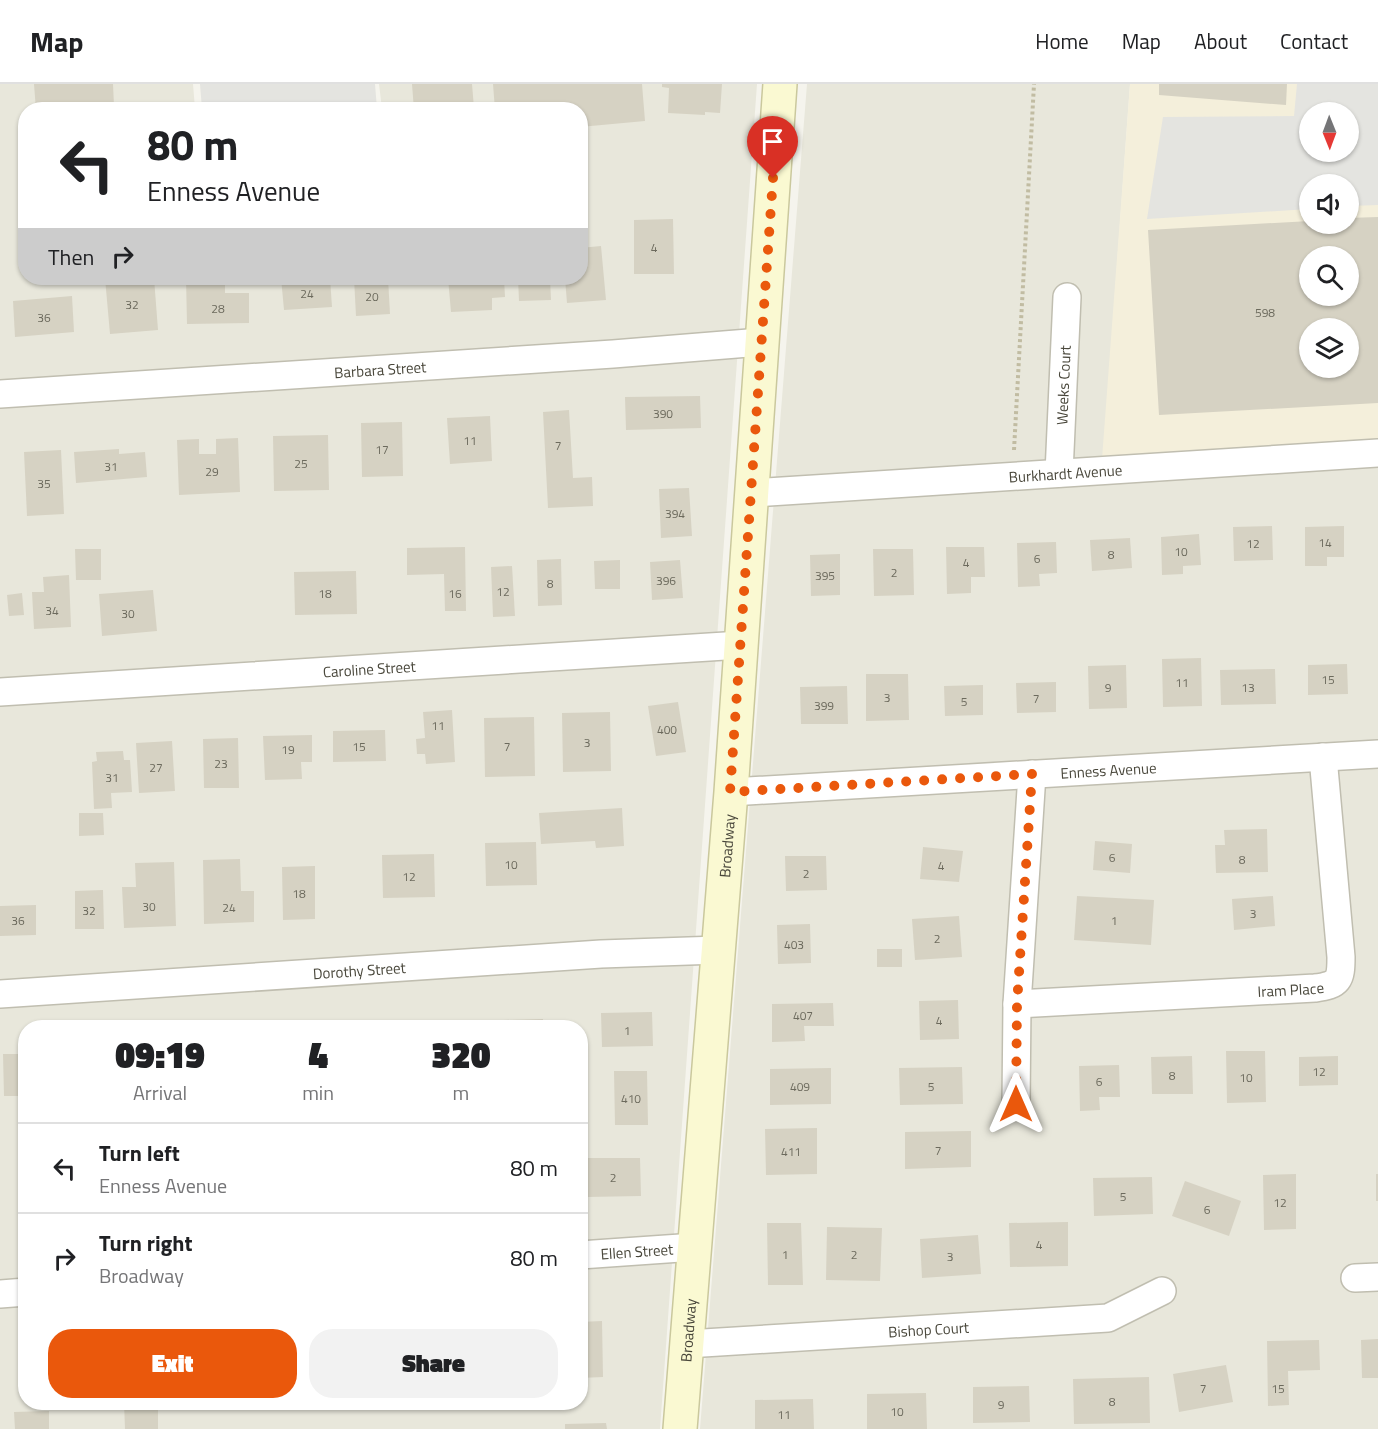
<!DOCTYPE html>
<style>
body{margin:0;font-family:"Titillium Web",sans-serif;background:#f2f2f2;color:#202124;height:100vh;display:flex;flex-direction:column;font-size:22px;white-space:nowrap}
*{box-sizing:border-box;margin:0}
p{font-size:20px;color:#757577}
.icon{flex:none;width:33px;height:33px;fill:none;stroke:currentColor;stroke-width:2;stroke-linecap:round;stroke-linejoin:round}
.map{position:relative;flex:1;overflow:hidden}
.details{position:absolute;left:18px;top:936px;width:570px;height:390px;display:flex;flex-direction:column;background:#fff;border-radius:24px;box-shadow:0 2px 4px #0004}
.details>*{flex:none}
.top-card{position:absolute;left:18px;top:18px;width:570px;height:183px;border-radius:24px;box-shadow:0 2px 4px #0004;background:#fff;color:#202124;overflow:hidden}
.needle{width:39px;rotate:179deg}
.fabs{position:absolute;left:1299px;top:18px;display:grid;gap:12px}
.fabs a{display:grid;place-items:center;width:60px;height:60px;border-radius:50%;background:#fff;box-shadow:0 2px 4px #0004;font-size:30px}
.pin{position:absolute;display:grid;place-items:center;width:51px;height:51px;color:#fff;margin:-62px -26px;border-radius:50% 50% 50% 0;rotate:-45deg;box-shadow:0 0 6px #0007}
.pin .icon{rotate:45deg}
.me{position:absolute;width:66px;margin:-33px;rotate:0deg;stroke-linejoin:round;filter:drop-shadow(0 0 4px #0008)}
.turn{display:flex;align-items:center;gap:21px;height:126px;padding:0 30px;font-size:27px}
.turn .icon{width:78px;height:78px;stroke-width:2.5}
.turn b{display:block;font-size:42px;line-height:51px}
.then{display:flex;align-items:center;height:57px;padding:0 30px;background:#0003;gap:12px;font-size:22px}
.eta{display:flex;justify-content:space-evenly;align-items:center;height:102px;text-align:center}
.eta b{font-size:36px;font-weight:800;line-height:42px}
.cta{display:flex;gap:12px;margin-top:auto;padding:12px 30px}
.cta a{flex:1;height:69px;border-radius:24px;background:#ea580c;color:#fff;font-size:24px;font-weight:800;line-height:69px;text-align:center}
.cta a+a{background:#f2f2f2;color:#202124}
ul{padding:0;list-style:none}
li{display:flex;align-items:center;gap:18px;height:90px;padding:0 30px;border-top:2px solid #e0e0e0}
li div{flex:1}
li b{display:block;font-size:22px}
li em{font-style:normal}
header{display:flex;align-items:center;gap:36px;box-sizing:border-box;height:84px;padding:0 30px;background:#fff;border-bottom:2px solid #e0e0e0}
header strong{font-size:28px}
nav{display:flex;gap:33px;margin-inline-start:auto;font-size:21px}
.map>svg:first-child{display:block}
.residential{fill:#e8e7db;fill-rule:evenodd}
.commercial{fill:#f4efdb;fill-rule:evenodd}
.parking{fill:#e4e4e0;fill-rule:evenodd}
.building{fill:#d6d2c3;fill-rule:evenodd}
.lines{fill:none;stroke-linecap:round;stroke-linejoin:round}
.street-casing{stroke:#c0beb0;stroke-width:30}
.secondary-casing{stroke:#cac89d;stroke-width:36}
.path{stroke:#c1bca2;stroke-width:4;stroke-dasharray:3 3;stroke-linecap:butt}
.street{stroke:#fff;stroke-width:27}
.secondary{stroke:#faf9d2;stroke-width:33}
.route{stroke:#ea580c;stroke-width:10;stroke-dasharray:0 18}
.labels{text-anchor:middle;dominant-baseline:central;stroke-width:4.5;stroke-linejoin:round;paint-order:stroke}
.number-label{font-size:12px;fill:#6c6a5d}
.street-label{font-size:15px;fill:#49473b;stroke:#fff}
</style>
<header>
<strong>Map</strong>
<nav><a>Home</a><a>Map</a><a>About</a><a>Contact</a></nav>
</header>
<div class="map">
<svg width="1378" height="1345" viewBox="0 0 1378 1345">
<rect width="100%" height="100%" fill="#f5f4ed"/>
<!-- residential -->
<g class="residential">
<path d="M0,0H193L195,25L26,26V194H580V26L382,25L379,0H757L660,1345H0ZM26,944H580V1318H26Z"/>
<polygon points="807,0 1130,0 1103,375 1378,355 1378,1345 700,1345"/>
</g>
<!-- commercial -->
<path class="commercial" d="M1130,0H1378V355L1102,375ZM1310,28H1348V68H1310ZM1310,100H1348V140H1310ZM1310,172H1348V212H1310ZM1310,244H1348V284H1310Z"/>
<!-- parking -->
<g class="parking">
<polygon points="200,0 375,0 377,25 202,25"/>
<path d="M1297,0H1378V121L1349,122L1348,100H1310L1309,125L1147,135L1163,33L1294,32ZM1310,28H1348V68H1310Z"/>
</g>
<!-- building -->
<g class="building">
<polygon points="34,0 113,0 114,22 36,26"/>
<polygon points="412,0 472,0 474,24 467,26 414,26"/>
<polygon points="493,0 642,0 645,37 580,43 580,26 495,26"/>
<polygon points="662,0 722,0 720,29 705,28 705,31 668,29 669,4 662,3"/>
<polygon points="1159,0 1287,0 1286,21 1159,11"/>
<path d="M1378,133V319L1159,331L1148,146L1310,137V140H1348V134ZM1310,172H1348V212H1310ZM1310,244H1348V284H1310Z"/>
<polygon points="673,135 674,190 634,190 634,136"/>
<polygon points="601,162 606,216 567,219 565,194 580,194 580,164"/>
<polygon points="105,194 154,194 158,246 110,250"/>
<polygon points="186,194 225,194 225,209 249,209 249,239 187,240"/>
<polygon points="281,194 330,194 332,223 284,226"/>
<polygon points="354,194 388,194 390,230 356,232"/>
<polygon points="448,194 504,194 505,213 492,214 492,226 451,228"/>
<polygon points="518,194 550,194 551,216 519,217"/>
<polygon points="72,212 74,248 15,253 13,217"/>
<polygon points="700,312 701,344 626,346 625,313"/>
<polygon points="569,326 573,394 592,393 593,422 548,424 543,328"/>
<polygon points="490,332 492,377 450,380 447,334"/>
<polygon points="402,338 403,392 362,393 361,339"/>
<polygon points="328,351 329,406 274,407 273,352"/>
<polygon points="238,354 240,408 179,411 177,356 199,355 199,370 216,370 216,355"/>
<polygon points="119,365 119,370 145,368 147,393 76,399 74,368"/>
<polygon points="61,366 64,430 27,432 24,368"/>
<polygon points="689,404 692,452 661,454 659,405"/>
<polygon points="1272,442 1273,476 1234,477 1233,443"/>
<polygon points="1344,442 1344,473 1327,473 1327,482 1305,482 1305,443"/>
<polygon points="1199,450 1201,481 1183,482 1183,490 1162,491 1161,453"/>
<polygon points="1130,454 1132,484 1092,487 1090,456"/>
<polygon points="1056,458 1057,489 1039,490 1040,502 1018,503 1017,459"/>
<polygon points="465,463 466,527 445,527 444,490 407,491 407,464"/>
<polygon points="946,463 984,463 985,493 971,493 971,509 947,510"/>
<polygon points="75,465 101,465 101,496 76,496"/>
<polygon points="873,465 913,465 914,511 874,512"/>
<polygon points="840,470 840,511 811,512 810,471"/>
<polygon points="561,475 562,521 538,522 537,476"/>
<polygon points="620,476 620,505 595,505 594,477"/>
<polygon points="680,476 683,514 652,516 650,478"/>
<polygon points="512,482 515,532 493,533 491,483"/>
<polygon points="356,487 357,530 295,531 294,488"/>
<polygon points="69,491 71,543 34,545 32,508 44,508 43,493"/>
<polygon points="153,506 157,547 102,552 99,510"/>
<polygon points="22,509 24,531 9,532 7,511"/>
<polygon points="1201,574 1202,622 1163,623 1162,575"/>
<polygon points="1347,580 1348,610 1308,611 1308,581"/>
<polygon points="1126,581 1127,624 1089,625 1088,582"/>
<polygon points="1275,585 1276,620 1221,621 1220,586"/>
<polygon points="866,590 908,590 909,636 866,637"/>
<polygon points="1056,598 1056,628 1017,629 1016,599"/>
<polygon points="983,601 983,631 945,632 944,602"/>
<polygon points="847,602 848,640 801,640 800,603"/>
<polygon points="678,618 686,668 656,672 648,622"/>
<polygon points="452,626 455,678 426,680 425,670 417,670 416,655 425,654 423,628"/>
<polygon points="610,628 611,687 563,688 562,629"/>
<polygon points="534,633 535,692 485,693 484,634"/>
<polygon points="385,646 386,677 333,678 333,647"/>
<polygon points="312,651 312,678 301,678 302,695 265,696 263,652"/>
<polygon points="238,654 239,704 204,704 203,655"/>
<polygon points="172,657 175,707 139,709 136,659"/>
<polygon points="123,667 124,676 130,676 132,708 111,709 112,724 94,725 92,678 97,677 96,668"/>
<polygon points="622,724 624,762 596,764 595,757 541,760 539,729"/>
<polygon points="79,729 103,729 104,751 79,752"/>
<polygon points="1267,745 1268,788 1216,789 1215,761 1225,761 1224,746"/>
<polygon points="1095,757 1132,760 1130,789 1093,786"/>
<polygon points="536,758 537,801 486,802 485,759"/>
<polygon points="923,763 963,767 959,798 920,795"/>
<polygon points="434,770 435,813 383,814 382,771"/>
<polygon points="785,772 826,772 827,806 786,807"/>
<polygon points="240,775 241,807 254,807 254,838 204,840 203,776"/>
<polygon points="174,778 176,842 124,844 122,803 136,803 135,779"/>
<polygon points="315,782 315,835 283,836 282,783"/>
<polygon points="103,806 104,845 75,845 75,807"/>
<polygon points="1077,812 1154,816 1151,861 1074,856"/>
<polygon points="1273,812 1275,842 1234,846 1232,815"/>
<polygon points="36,821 36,851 0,852 0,822"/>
<polygon points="959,832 962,873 915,876 912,835"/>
<polygon points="810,840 811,879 778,880 777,841"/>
<rect x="877" y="865" width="25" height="18"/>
<polygon points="958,916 959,955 920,956 919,917"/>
<polygon points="833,919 834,942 804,942 805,957 772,958 772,920"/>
<polygon points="652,928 653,962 602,963 601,929"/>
<polygon points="543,935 543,944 504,944 503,936"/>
<rect x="379" y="941" width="21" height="3"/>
<polygon points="1226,967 1265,967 1266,1018 1227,1019"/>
<polygon points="3,970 26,970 26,1012 4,1012"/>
<polygon points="1192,972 1193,1010 1152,1010 1151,973"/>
<polygon points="1338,972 1338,1001 1299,1002 1299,973"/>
<polygon points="1119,981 1120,1013 1099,1013 1100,1026 1080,1027 1079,982"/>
<polygon points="962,983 963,1020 900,1021 899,984"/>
<polygon points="831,984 831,1020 770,1021 770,985"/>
<polygon points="614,987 647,987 648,1041 615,1041"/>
<polygon points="817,1044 817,1090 766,1091 765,1045"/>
<polygon points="971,1047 971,1083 905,1085 905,1048"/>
<polygon points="586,1074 640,1074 641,1112 587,1113"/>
<polygon points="1296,1090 1296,1145 1264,1146 1263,1091"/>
<rect x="1376" y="1090" width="2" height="27"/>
<polygon points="1152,1093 1153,1130 1094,1132 1093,1094"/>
<polygon points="1185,1097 1241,1117 1229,1152 1172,1132"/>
<polygon points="1068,1138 1068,1182 1010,1183 1009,1139"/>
<polygon points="767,1139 801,1139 803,1201 768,1201"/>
<polygon points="827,1143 882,1144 880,1197 826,1196"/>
<polygon points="978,1151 981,1190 922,1194 920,1155"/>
<polygon points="602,1237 603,1293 580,1294 580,1238"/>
<polygon points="1378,1255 1378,1294 1362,1294 1361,1256"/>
<polygon points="1319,1256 1320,1286 1288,1287 1289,1321 1268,1322 1267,1257"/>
<polygon points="1226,1281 1233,1318 1179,1328 1173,1290"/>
<polygon points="1149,1293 1150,1339 1074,1340 1073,1295"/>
<polygon points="1029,1302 1030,1338 973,1339 973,1303"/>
<polygon points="926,1309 927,1345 867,1345 867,1310"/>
<polygon points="813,1315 814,1345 755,1345 755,1316"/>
<polygon points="124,1318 158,1318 158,1345 125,1345"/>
<polygon points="206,1318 244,1318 244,1321 206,1322"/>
<polygon points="49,1327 49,1345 15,1345 14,1328"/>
<polygon points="606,1339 607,1345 565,1345 565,1340"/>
</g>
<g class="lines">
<!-- street casing -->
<g class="street-casing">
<g id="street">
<path id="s1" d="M0,310L613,270L761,258"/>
<path id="s2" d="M1059,389L1067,213"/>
<path id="s3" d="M752,409L1378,369"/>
<path id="s4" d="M0,608L741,561"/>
<path id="s5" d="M731,708L1378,670"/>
<path id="s6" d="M0,910L601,870L718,866"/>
<path id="s7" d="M1017,920L1315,904C1339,901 1341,896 1341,873L1323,673"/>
<polyline points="1016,1020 1017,920 1032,690"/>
<path id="s8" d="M580,1171L695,1163"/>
<polyline points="1355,1194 1378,1193"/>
<polyline points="0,1210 26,1208"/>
<path id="s9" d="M687,1260L1108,1234L1162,1207"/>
</g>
</g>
<!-- secondary casing -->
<g class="secondary-casing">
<g id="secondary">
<path id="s10" d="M680,1345L731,708L780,0"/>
</g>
</g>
<!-- path -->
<polyline class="path" points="1014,366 1034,0"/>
<!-- street -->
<use href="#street" class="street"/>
<!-- secondary -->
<use href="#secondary" class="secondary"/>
</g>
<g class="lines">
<!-- route -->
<polyline class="route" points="773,94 730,708 1032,690 1017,920 1016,1020"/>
</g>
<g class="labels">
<!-- number labels -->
<g class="number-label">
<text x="654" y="163">4</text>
<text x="307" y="209">24</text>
<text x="372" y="212">20</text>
<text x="132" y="220">32</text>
<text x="218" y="224">28</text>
<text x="1265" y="228">598</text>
<text x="44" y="233">36</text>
<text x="663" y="329">390</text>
<text x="470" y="356">11</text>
<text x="558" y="361">7</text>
<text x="382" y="365">17</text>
<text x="301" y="379">25</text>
<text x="111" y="382">31</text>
<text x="212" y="387">29</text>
<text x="44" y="399">35</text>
<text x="675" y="429">394</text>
<text x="1325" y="458">14</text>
<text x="1253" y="459">12</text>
<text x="1181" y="467">10</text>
<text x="1111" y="470">8</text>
<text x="1037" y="474">6</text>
<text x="966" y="478">4</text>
<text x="894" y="488">2</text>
<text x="825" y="491">395</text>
<text x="666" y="496">396</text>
<text x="550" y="499">8</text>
<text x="503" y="507">12</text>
<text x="325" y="509">18</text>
<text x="455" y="509">16</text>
<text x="52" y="526">34</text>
<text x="128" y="529">30</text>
<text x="1328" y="595">15</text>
<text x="1182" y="598">11</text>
<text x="1108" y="603">9</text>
<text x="1248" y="603">13</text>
<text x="887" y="613">3</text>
<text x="1036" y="614">7</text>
<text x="964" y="617">5</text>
<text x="824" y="621">399</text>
<text x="438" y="641">11</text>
<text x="667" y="645">400</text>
<text x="587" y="658">3</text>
<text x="359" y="662">15</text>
<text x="507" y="662">7</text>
<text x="288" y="665">19</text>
<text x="221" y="679">23</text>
<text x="156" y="683">27</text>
<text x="112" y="693">31</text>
<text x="1112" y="773">6</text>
<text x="1242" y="775">8</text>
<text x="511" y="780">10</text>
<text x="941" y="781">4</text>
<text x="806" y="789">2</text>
<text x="409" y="792">12</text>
<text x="299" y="809">18</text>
<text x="149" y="822">30</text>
<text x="229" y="823">24</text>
<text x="89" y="826">32</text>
<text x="1253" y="829">3</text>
<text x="18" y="836">36</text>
<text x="1114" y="836">1</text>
<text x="937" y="854">2</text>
<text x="794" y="860">403</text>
<text x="803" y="931">407</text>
<text x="939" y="936">4</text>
<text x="627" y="946">1</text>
<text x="1319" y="987">12</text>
<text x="1172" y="991">8</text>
<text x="1246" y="993">10</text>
<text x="1099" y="997">6</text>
<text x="800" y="1002">409</text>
<text x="931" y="1002">5</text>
<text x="631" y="1014">410</text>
<text x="938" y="1066">7</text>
<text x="791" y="1067">411</text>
<text x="613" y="1093">2</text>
<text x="1123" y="1112">5</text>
<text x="1280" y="1118">12</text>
<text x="1207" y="1125">6</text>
<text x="1039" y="1160">4</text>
<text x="785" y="1170">1</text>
<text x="854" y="1170">2</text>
<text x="950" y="1172">3</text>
<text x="1203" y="1304">7</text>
<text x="1278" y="1304">15</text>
<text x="1112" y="1317">8</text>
<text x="1001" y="1320">9</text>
<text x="897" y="1327">10</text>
<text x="784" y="1330">11</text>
</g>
<!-- street labels -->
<g class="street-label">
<text stroke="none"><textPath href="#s1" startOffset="381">Barbara Street</textPath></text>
<text stroke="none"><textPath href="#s2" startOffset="88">Weeks Court</textPath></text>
<text stroke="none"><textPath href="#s3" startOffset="314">Burkhardt Avenue</textPath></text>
<text stroke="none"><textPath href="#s4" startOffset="370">Caroline Street</textPath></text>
<text stroke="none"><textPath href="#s5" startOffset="378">Enness Avenue</textPath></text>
<text stroke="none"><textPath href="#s10" startOffset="585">Broadway</textPath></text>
<text stroke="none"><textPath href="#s6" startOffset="360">Dorothy Street</textPath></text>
<text stroke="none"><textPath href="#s7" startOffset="274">Iram Place</textPath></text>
<text stroke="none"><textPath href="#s8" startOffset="57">Ellen Street</textPath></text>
<text stroke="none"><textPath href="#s9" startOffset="242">Bishop Court</textPath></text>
<text stroke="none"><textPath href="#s10" startOffset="99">Broadway</textPath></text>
</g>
</g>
</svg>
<div class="fabs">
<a><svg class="needle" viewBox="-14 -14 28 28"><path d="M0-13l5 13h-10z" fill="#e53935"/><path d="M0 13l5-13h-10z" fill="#757577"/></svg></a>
<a><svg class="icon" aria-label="sound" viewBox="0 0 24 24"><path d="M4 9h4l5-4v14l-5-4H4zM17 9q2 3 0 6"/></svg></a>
<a><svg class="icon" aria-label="search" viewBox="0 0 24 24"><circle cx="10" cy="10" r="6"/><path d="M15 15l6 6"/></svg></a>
<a><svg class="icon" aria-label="layers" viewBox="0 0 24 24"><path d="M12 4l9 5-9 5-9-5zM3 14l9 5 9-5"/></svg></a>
</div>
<div class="pin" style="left:773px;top:94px;background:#d93025"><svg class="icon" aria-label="arrive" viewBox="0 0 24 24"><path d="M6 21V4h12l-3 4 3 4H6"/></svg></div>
<svg class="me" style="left:1016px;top:1020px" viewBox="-20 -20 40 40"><path d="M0-17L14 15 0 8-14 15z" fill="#ea580c" stroke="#fff" stroke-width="4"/></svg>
<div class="top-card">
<div class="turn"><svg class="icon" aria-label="left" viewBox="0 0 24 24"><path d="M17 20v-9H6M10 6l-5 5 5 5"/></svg><div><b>80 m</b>Enness Avenue</div></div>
<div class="then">Then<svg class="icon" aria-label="right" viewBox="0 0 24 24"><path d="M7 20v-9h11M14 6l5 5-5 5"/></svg></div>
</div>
<section class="details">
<div class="eta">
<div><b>09:19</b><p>Arrival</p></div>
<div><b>4</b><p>min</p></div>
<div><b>320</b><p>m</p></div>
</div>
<ul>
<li><svg class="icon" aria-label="left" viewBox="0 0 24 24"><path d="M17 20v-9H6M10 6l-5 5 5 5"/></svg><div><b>Turn left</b><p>Enness Avenue</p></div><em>80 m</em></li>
<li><svg class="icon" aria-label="right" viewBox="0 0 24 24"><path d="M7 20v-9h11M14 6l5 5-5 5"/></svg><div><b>Turn right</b><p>Broadway</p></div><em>80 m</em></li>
</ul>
<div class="cta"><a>Exit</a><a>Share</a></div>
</section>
</div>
